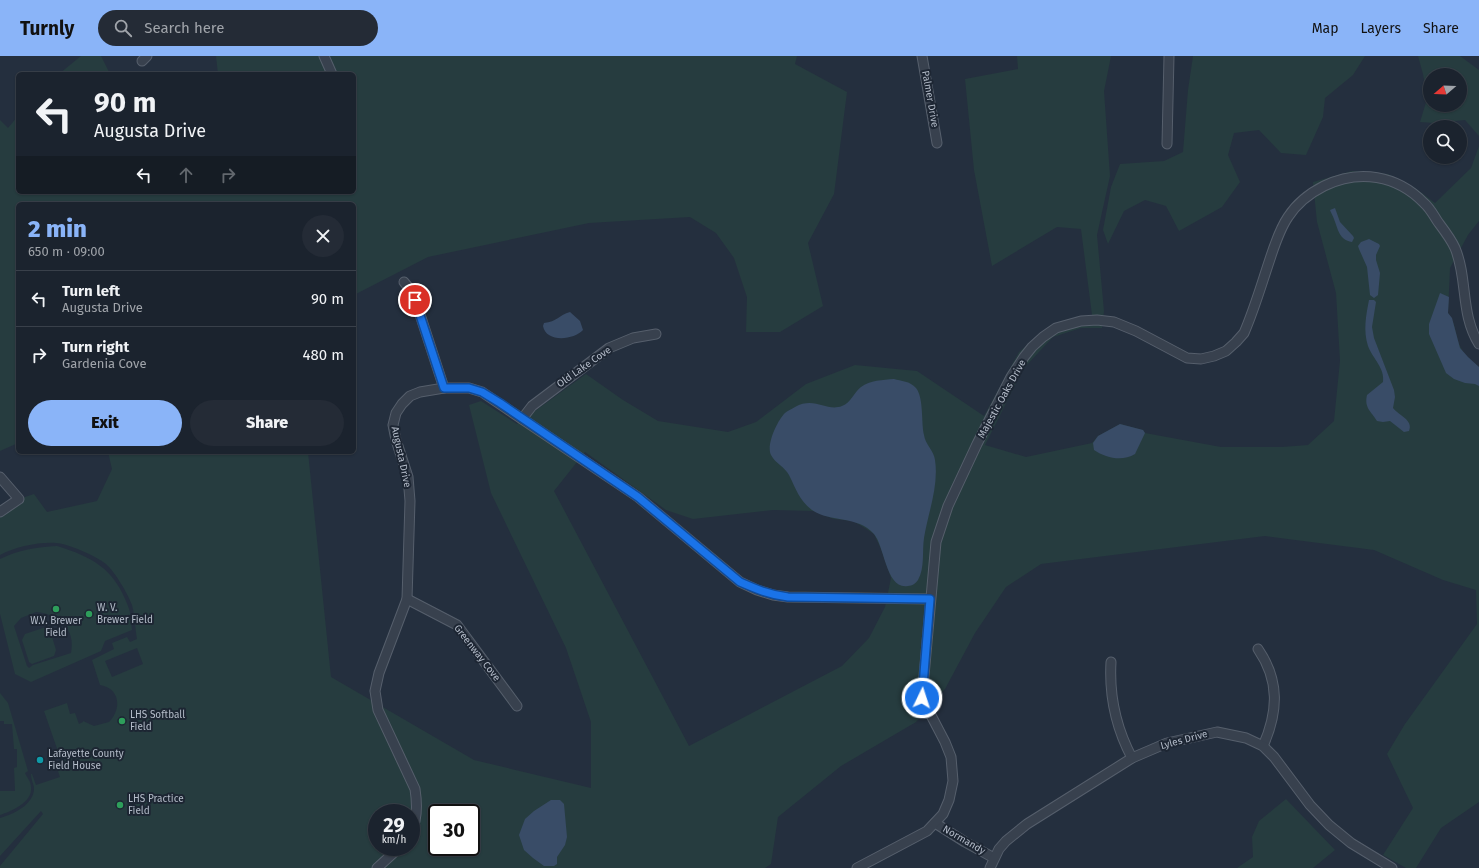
<!DOCTYPE html>
<meta charset="utf-8">
<style>
body{margin:0;font-family:"Fira Sans",sans-serif;background:#242b36;color:#f1f3f6;height:100vh;display:flex;flex-direction:column;font-size:15px;white-space:nowrap}
*{box-sizing:border-box;margin:0}
p{font-size:13px;color:#a0a4aa}
.icon{flex:none;width:22px;height:22px;fill:none;stroke:currentColor;stroke-width:2;stroke-linecap:round;stroke-linejoin:round}
.map{position:relative;flex:1;overflow:hidden}
.panel{position:absolute;left:16px;top:146px;width:340px;height:252px;display:flex;flex-direction:column;background:#1b232e;border-radius:6px;box-shadow:0 1px 3px #0004,0 0 0 1px #39404a}
.panel>*{flex:none}
.guide{position:absolute;left:16px;top:16px;width:340px;height:122px;border-radius:6px;box-shadow:0 1px 3px #0004,0 0 0 1px #39404a;background:#1b232e;color:#f1f3f6;overflow:hidden}
.needle{width:26px;rotate:251deg}
.fabs{position:absolute;left:1423px;top:12px;display:grid;gap:8px}
.fabs a{display:grid;place-items:center;width:44px;height:44px;border-radius:50%;background:#1b232e;box-shadow:0 1px 3px #0004,0 0 0 1px #39404a;font-size:20px}
.speed{position:absolute;left:368px;top:748px;display:flex;gap:8px;font-size:20px;font-weight:700;text-align:center}
.speed>*{display:grid;place-content:center;width:52px;height:52px;border-radius:50%;background:#1b232e;box-shadow:0 1px 3px #0004,0 0 0 1px #39404a;line-height:1}
.speed small{font-size:10px;font-weight:400}
.speed .limit{border:2px solid #111;border-radius:6px;background:#fff;color:#111}
.pin{position:absolute;display:grid;place-items:center;width:34px;height:34px;color:#fff;margin:-17px;border:2px solid #fff;border-radius:50%;box-shadow:0 1px 4px #0007}
.me{position:absolute;width:44px;margin:-22px;rotate:4deg;stroke-linejoin:round;filter:drop-shadow(0 0 3px #0008)}
.turn{display:flex;align-items:center;gap:14px;height:84px;padding:0 12px;font-size:18px}
.turn .icon{width:52px;height:52px;stroke-width:2.5}
.turn b{display:block;font-size:28px;line-height:34px}
.lanes{display:flex;align-items:center;height:38px;padding:0 12px;background:#0003;justify-content:center;gap:20px;direction:ltr}
.lanes .off{opacity:.35}
.round{display:grid;place-items:center;flex:none;width:42px;height:42px;border-radius:21px;background:#242b36}
.head{display:flex;align-items:center;justify-content:space-between;height:68px;padding:0 12px}
h1{font-size:24px;font-weight:800;line-height:30px;color:#8ab4f8}
.cta{display:flex;gap:8px;margin-top:auto;padding:8px 12px}
.cta a{flex:1;height:46px;border-radius:24px;background:#8ab4f8;color:#111;font-size:16px;font-weight:800;line-height:46px;text-align:center}
.cta a+a{background:#242b36;color:#f1f3f6}
ul{padding:0;list-style:none}
li{display:flex;align-items:center;gap:12px;height:56px;padding:0 12px;border-top:1px solid #39404a}
li div{flex:1}
li b{display:block;font-size:15px}
li em{font-style:normal}
header{display:flex;align-items:center;gap:24px;box-sizing:border-box;height:56px;padding:0 20px;background:#8ab4f8;color:#111}
header strong{font-size:19px}
nav{display:flex;gap:22px;margin-inline-start:auto;font-size:14px}
.search{width:280px;height:36px;background:#242b36;display:flex;align-items:center;gap:10px;box-sizing:border-box;padding:0 14px;border-radius:22px;color:#a0a4aa;font-size:15px}
.map>svg:first-child{display:block}
.green{fill:#263c3f;fill-rule:evenodd}
.water{fill:#394c67}
.lines{fill:none;stroke-linecap:round;stroke-linejoin:round}
.minor-casing{stroke:#565f6c;stroke-width:11}
.minor{stroke:#38414e;stroke-width:9}
.route-casing{stroke:#114b97;stroke-width:10}
.route{stroke:#1a73e8;stroke-width:7}
.leisure-dot{fill:#2e9e5b;stroke:#1d2633;stroke-width:1.5}
.culture-dot{fill:#0f9aa8;stroke:#1d2633;stroke-width:1.5}
.labels{text-anchor:middle;dominant-baseline:central;stroke-width:4;stroke-linejoin:round;paint-order:stroke}
.street-label{font-size:10px;fill:#b4bcc9;stroke:#1d2633}
.poi-label{font-size:10px;fill:#b4bcc9;stroke:#1d2633;text-anchor:start}
</style>
<header>
<strong>Turnly</strong>
<div class="search"><svg class="icon" aria-label="search" viewBox="0 0 24 24"><circle cx="10" cy="10" r="6"/><path d="M15 15l6 6"/></svg>Search here</div>
<nav><a>Map</a><a>Layers</a><a>Share</a></nav>
</header>
<div class="map">
<svg width="1479" height="812" viewBox="0 0 1479 812">
<rect width="100%" height="100%" fill="#242f3e"/>
<!-- green -->
<g class="green">
<polygon points="81,0 101,0 110,18 59,18"/>
<polygon points="216,0 797,0 795,8 847,36 834,138 808,187 823,250 780,276 746,276 747,241 734,202 716,177 690,161 589,167 428,201 354,239 354,148 18,148 18,387 0,395 0,64 8,72 18,60 18,136 354,136 354,18 218,18"/>
<path d="M1017,0H1111L1104,35L1110,120L1097,179L1104,255L1102,272H1081L1053,281L1023,313L985,389L1026,401L1092,387L1098,380L1120,368L1143,374L1145,377L1221,391H1282L1308,389L1334,365L1340,305L1336,237L1317,166L1313,126L1352,115L1388,118L1418,134L1435,147L1471,112L1479,90V165L1468,179L1450,212L1448,257C1457,269 1455,281 1461,292C1465,300 1472,306 1479,311V746L1441,772L1416,812H1406L1383,799L1413,752L1387,698L1405,668L1477,568L1476,534L1443,524L1374,494L1265,480L1041,508L1006,531L975,577L945,633L916,666L841,710L778,761L771,808L765,812H0V810L43,758L41,755L0,800V762C14,758 35,748 34,731C33,727 31,723 31,718H32L36,729L60,721L56,709L62,707L44,655L67,647L70,658L75,657L79,668L83,666V665L94,670L109,666C122,653 120,632 100,629L92,604L114,593L112,587L127,581L130,586L137,583C135,572 135,560 132,549C128,538 115,516 106,508C96,500 69,488 56,487C38,486 15,491 0,499V456L19,443L34,438L47,456L97,445L112,413L108,396H308L331,621L474,704L591,732V666L566,592L491,437L469,349L481,345L517,368L586,318L623,344L658,365L728,376L756,366L806,328L855,309L917,315L984,360L1019,296L1051,269L1092,259L1081,173L1057,171L992,210L974,114L965,23L1018,13ZM585,396L666,454L693,463L773,454L813,455L834,463L853,465L865,472L874,478L881,493L891,522L885,551L869,582L842,610L689,690L554,435ZM137,592L143,608L112,621L105,605ZM377,757H411V791H377ZM437,757H471V791H437Z"/>
<polygon points="1193,0 1365,0 1353,19 1325,42 1323,61 1306,99 1281,97 1259,74 1234,77 1228,99 1240,126 1222,151 1179,175 1166,150 1145,144 1124,155 1108,188 1103,174 1111,131 1120,108 1164,105 1183,96 1188,34"/>
<path d="M1418,0H1460L1479,14V80L1465,64L1435,67L1420,66L1427,43L1423,18ZM1430,19H1460V49H1430Z"/>
<path d="M57,490C92,501 114,512 128,550C131,557 131,566 132,574L105,585L101,595L31,626L15,618L0,558V503C18,494 37,491 57,490ZM36,556C59,558 76,573 71,597L33,609L29,612L27,610L14,570L21,562Z"/>
<polygon points="46,571 50,574 56,594 54,600 32,608 29,606 22,584 25,578"/>
<path d="M0,637L8,647L28,715L25,717C27,722 31,725 31,731C33,746 12,755 0,759V735H15L14,712L17,711V693H14L12,668H4V665H0Z"/>
<polygon points="1286,743 1335,794 1313,812 1237,812 1253,801 1252,781 1259,765"/>
</g>
<!-- water -->
<g class="water">
<path d="M1335,152L1340,166L1353,180L1354,182L1352,186C1339,184 1338,173 1334,163C1333,160 1331,157 1330,154Z"/>
<polygon points="1369,183 1379,188 1380,190 1376,199 1376,204 1380,217 1378,239 1374,242 1370,239 1367,211 1359,193 1358,190 1361,186"/>
<polygon points="1440,237 1449,241 1448,257 1452,262 1460,292 1468,301 1479,311 1479,330 1475,328 1465,327 1454,323 1446,317 1429,278 1429,268"/>
<path d="M1369,244H1374L1376,246L1372,271L1374,282L1394,334L1395,341L1393,352C1398,359 1414,364 1409,375L1404,376L1390,365L1383,366L1377,365C1371,355 1364,352 1367,339L1383,326C1385,312 1373,303 1368,290C1363,275 1366,259 1369,244Z"/>
<path d="M570,256L580,265L583,274C574,284 546,287 543,270L544,267C557,266 559,259 570,256Z"/>
<path d="M894,323C901,325 910,325 916,332C924,342 921,367 924,379C925,388 934,395 935,404C939,430 928,457 924,482C922,495 925,512 918,524C916,527 912,530 908,530C886,534 885,491 874,478C857,459 831,467 812,454C799,444 796,433 789,419C785,411 775,407 771,399C766,389 777,365 785,357C787,355 792,353 795,351C815,340 826,356 842,350C851,347 854,336 861,331C870,324 883,324 894,323Z"/>
<path d="M1120,368L1143,374L1145,377L1135,398C1122,406 1106,402 1094,394L1093,387L1098,380Z"/>
<polygon points="551,744 560,744 564,748 567,781 565,789 557,801 557,808 554,810 544,810 533,802 524,794 519,779 525,763 534,755"/>
</g>
<g class="lines">
<!-- minor casing -->
<g class="minor-casing">
<g id="minor">
<polyline points="324,0 332,18"/>
<polyline points="922,0 937,87"/>
<polyline points="142,5 147,0"/>
<polyline points="1167,88 1169,0"/>
<polyline points="404,226 413,237 444,332"/>
<polyline points="522,363 532,350 609,292 633,282 656,278"/>
<polyline points="0,421 19,443 0,456"/>
<polyline points="407,543 457,569 517,650"/>
<path d="M1258,593C1280,625 1278,656 1263,690"/>
<path d="M1111,606C1109,641 1116,672 1132,702"/>
<polyline points="935,767 965,786 994,802"/>
<path d="M411,776C418,763 417,746 415,733L378,654L375,635L379,617L407,543L410,445L408,421L396,384L393,369L396,357L402,348L410,340L420,336L444,332H469L482,336L638,441L740,526L757,534L773,539L788,541L930,543"/>
<polyline points="377,812 400,791"/>
<path d="M857,812L927,775L943,758L949,744L953,725L951,701L945,686L922,642L936,486L948,450L977,388L1011,321L1024,301L1032,291L1043,281L1056,272L1081,265L1097,264L1114,266L1136,275L1187,302L1201,303L1214,300L1226,295L1236,286L1244,277C1254,254 1261,230 1269,206C1274,191 1279,174 1288,161C1297,147 1310,137 1324,130C1359,113 1397,119 1424,147C1430,152 1434,160 1438,166C1444,174 1451,183 1455,192C1468,223 1460,258 1479,288"/>
<polyline points="990,812 999,793 1006,785 1027,768 1132,702 1167,687 1217,676 1246,682 1263,690 1274,701 1310,749 1329,769 1351,787 1392,812"/>
</g>
</g>
<!-- minor -->
<use href="#minor" class="minor"/>
</g>
<g class="lines">
<!-- route casing -->
<g class="route-casing">
<path id="route" d="M415,244L444,332H469L482,336L500,347L638,441L740,526C756,533 770,539 788,541L930,543L922,642"/>
</g>
<!-- route -->
<use href="#route" class="route"/>
</g>
<!-- markers -->
<g class="leisure-dot">
<circle cx="56" cy="553" r="4"/>
<circle cx="89" cy="558" r="4"/>
<circle cx="122" cy="665" r="4"/>
<circle cx="120" cy="749" r="4"/>
</g>
<circle class="culture-dot" cx="40" cy="704" r="4"/>
<g class="labels">
<!-- street labels -->
<g class="street-label">
<text transform="translate(930 43) rotate(80)">Palmer Drive</text>
<text transform="translate(584 311) rotate(-35)">Old Lake Cove</text>
<text transform="translate(1002 343) rotate(-61)">Majestic Oaks Drive</text>
<text transform="translate(401 401) rotate(78)">Augusta Drive</text>
<text transform="translate(477 597) rotate(52)">Greenway Cove</text>
<text transform="translate(1184 684) rotate(-15)">Lyles Drive</text>
<text transform="translate(964 784) rotate(30)">Normandy</text>
</g>
<!-- poi labels -->
<g class="poi-label">
<text x="97" y="552">W. V.<tspan x="97" dy="12">Brewer Field</tspan></text>
<text x="56" y="565" text-anchor="middle">W.V. Brewer<tspan x="56" dy="12">Field</tspan></text>
<text x="130" y="659">LHS Softball<tspan x="130" dy="12">Field</tspan></text>
<text x="48" y="698">Lafayette County<tspan x="48" dy="12">Field House</tspan></text>
<text x="128" y="743">LHS Practice<tspan x="128" dy="12">Field</tspan></text>
</g>
</g>
</svg>
<div class="fabs">
<a><svg class="needle" viewBox="-14 -14 28 28"><path d="M0-13l5 13h-10z" fill="#e53935"/><path d="M0 13l5-13h-10z" fill="#a0a4aa"/></svg></a>
<a><svg class="icon" aria-label="search" viewBox="0 0 24 24"><circle cx="10" cy="10" r="6"/><path d="M15 15l6 6"/></svg></a>
</div>
<div class="speed"><div>29<small>km/h</small></div><div class="limit">30</div></div>
<div class="pin" style="left:415px;top:244px;background:#d93025"><svg class="icon" aria-label="arrive" viewBox="0 0 24 24"><path d="M6 21V4h12l-3 4 3 4H6"/></svg></div>
<svg class="me" style="left:922px;top:642px" viewBox="-20 -20 40 40"><circle r="17" fill="#1a73e8" stroke="#fff" stroke-width="3"/><path d="M0-11L8 9 0 5-8 9z" fill="#fff"/></svg>
<div class="guide">
<div class="turn"><svg class="icon" aria-label="left" viewBox="0 0 24 24"><path d="M17 20v-9H6M10 6l-5 5 5 5"/></svg><div><b>90 m</b>Augusta Drive</div></div>
<div class="lanes"><svg class="icon" aria-label="left" viewBox="0 0 24 24"><path d="M17 20v-9H6M10 6l-5 5 5 5"/></svg><svg class="icon off" aria-label="ahead" viewBox="0 0 24 24"><path d="M12 20V5M6 11l6-6 6 6"/></svg><svg class="icon off" aria-label="right" viewBox="0 0 24 24"><path d="M7 20v-9h11M14 6l5 5-5 5"/></svg></div>
</div>
<section class="panel">
<div class="head"><div><h1>2 min</h1><p>650 m · 09:00</p></div><a class="round"><svg class="icon" aria-label="close" viewBox="0 0 24 24"><path d="M6 6l12 12M18 6L6 18"/></svg></a></div>
<ul>
<li><svg class="icon" aria-label="left" viewBox="0 0 24 24"><path d="M17 20v-9H6M10 6l-5 5 5 5"/></svg><div><b>Turn left</b><p>Augusta Drive</p></div><em>90 m</em></li>
<li><svg class="icon" aria-label="right" viewBox="0 0 24 24"><path d="M7 20v-9h11M14 6l5 5-5 5"/></svg><div><b>Turn right</b><p>Gardenia Cove</p></div><em>480 m</em></li>
</ul>
<div class="cta"><a>Exit</a><a>Share</a></div>
</section>
</div>
